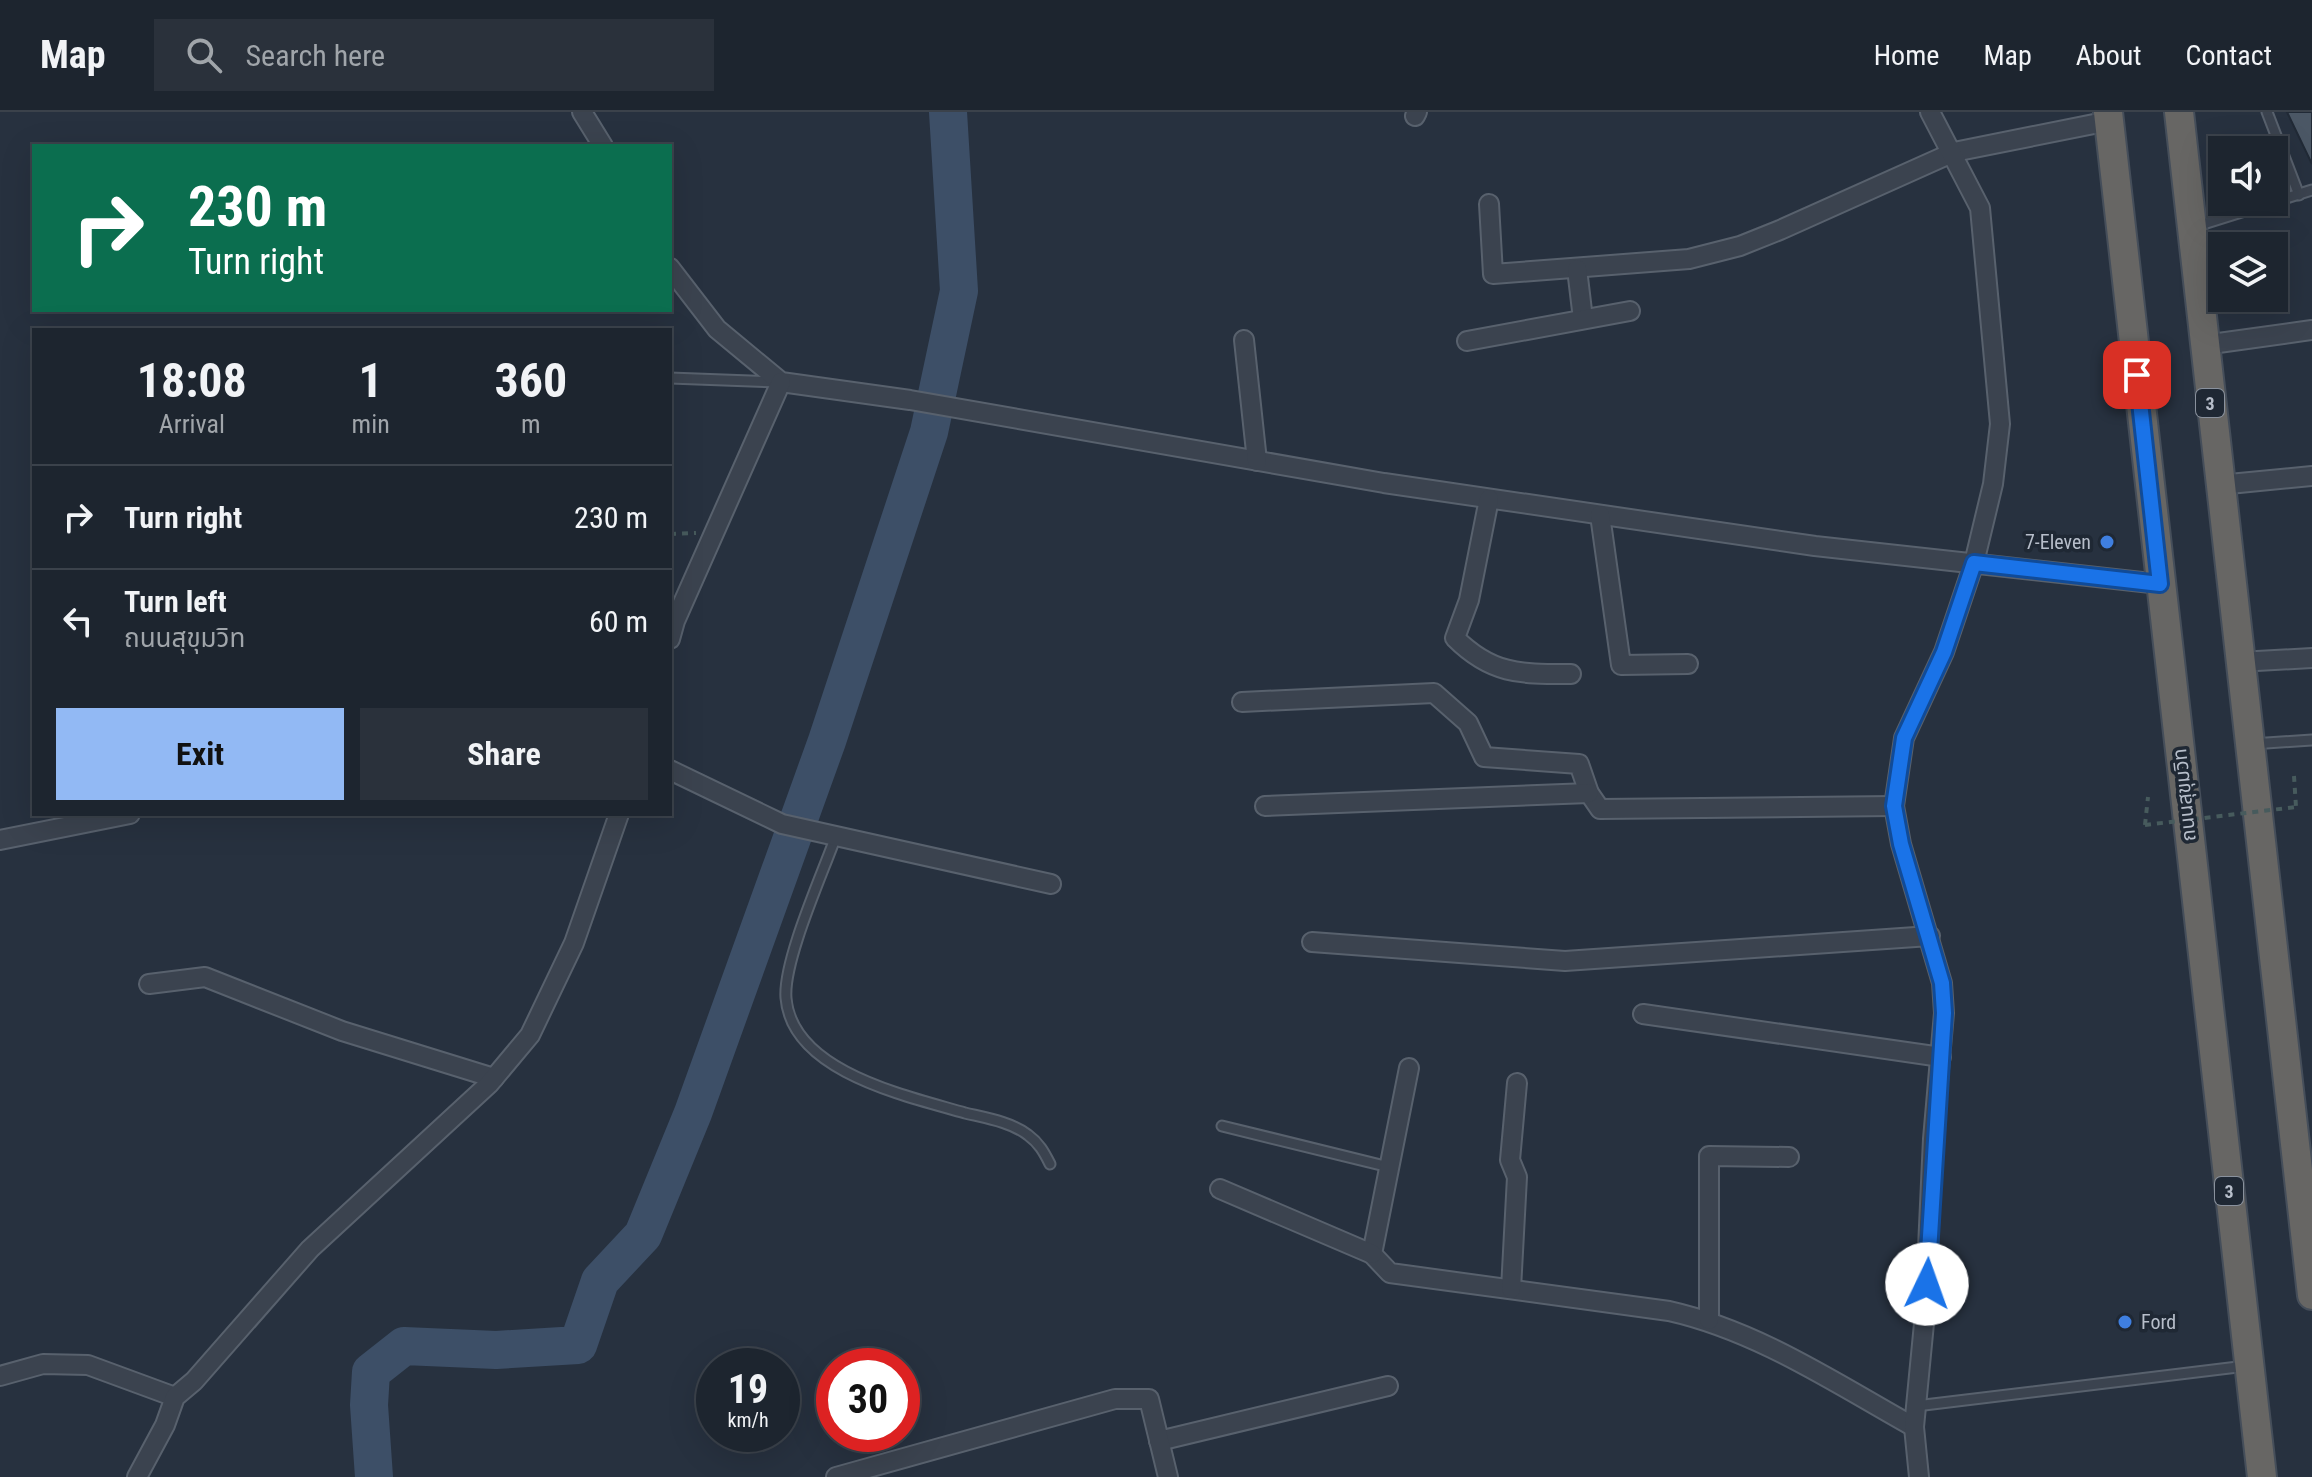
<!DOCTYPE html>
<meta charset="utf-8">
<style>
body{margin:0;font-family:"Roboto Condensed","Noto Sans Thai",sans-serif;background:#2a313b;color:#f1f3f6;height:100vh;display:flex;flex-direction:column;font-size:30px;white-space:nowrap}
*{box-sizing:border-box;margin:0}
p{font-size:26px;color:#a0a5aa}
.icon{flex:none;width:44px;height:44px;fill:none;stroke:currentColor;stroke-width:2;stroke-linecap:round;stroke-linejoin:round}
.map{position:relative;flex:1;overflow:hidden}
.details{position:absolute;left:32px;top:216px;width:640px;height:488px;display:flex;flex-direction:column;background:#1d252f;border-radius:0px;box-shadow:0 8px 32px #0002,0 0 0 2px #3b424b}
.details>*{flex:none}
.banner{position:absolute;left:32px;top:32px;width:640px;height:168px;border-radius:0px;box-shadow:0 8px 32px #0002,0 0 0 2px #3b424b;background:#0b6e4f;color:#fff;overflow:hidden}
.buttons{position:absolute;left:2208px;top:24px;display:grid;gap:16px}
.buttons a{display:grid;place-items:center;width:80px;height:80px;border-radius:0px;background:#1d252f;box-shadow:0 8px 32px #0002,0 0 0 2px #3b424b;font-size:40px}
.speed{position:absolute;left:696px;top:1236px;display:flex;gap:16px;font-size:40px;font-weight:700;text-align:center}
.speed>*{display:grid;place-content:center;width:104px;height:104px;border-radius:50%;background:#1d252f;box-shadow:0 8px 32px #0002,0 0 0 2px #3b424b;line-height:1}
.speed small{font-size:20px;font-weight:400}
.speed .limit{border:12px solid #d22;background:#fff;color:#111}
.pin{position:absolute;display:grid;place-items:center;width:68px;height:68px;color:#fff;margin:-34px;border-radius:16px;box-shadow:0 4px 12px #0006}
.me{position:absolute;width:88px;margin:-44px;rotate:3deg;stroke-linejoin:round;filter:drop-shadow(0 0 6px #0008)}
.turn{display:flex;align-items:center;gap:28px;height:168px;padding:0 24px;font-size:36px}
.turn .icon{width:104px;height:104px;stroke-width:2.5}
.turn b{display:block;font-size:56px;line-height:68px}
.eta{display:flex;justify-content:space-evenly;align-items:center;height:136px;text-align:center}
.eta b{font-size:48px;font-weight:700;line-height:56px}
.cta{display:flex;gap:16px;margin-top:auto;padding:16px 24px}
.cta a{flex:1;height:92px;border-radius:0px;background:#92b9f4;color:#111;font-size:32px;font-weight:700;line-height:92px;text-align:center}
.cta a+a{background:#2a313b;color:#f1f3f6}
ul{padding:0;list-style:none}
li{display:flex;align-items:center;gap:24px;height:104px;padding:0 24px;border-top:2px solid #3b424b}
li div{flex:1}
li b{display:block;font-size:30px}
li em{font-style:normal}
header{display:flex;align-items:center;gap:48px;box-sizing:border-box;height:112px;padding:0 40px;background:#1d252f;border-bottom:2px solid #3b424b}
header strong{font-size:38px}
nav{display:flex;gap:44px;margin-inline-start:auto;font-size:28px}
.search{width:560px;height:72px;background:#2a313b;display:flex;align-items:center;gap:20px;box-sizing:border-box;padding:0 28px;border-radius:0px;color:#a0a5aa;font-size:30px}
.map>svg:first-child{display:block}
.lines{fill:none;stroke-linecap:round;stroke-linejoin:round}
.river{stroke:#3d4f67;stroke-width:38}
.building{fill:#4b5765;stroke:#212a36;stroke-width:2}
.service-casing{stroke:#58616d;stroke-width:13}
.minor-casing{stroke:#58616d;stroke-width:22}
.trunk-casing{stroke:#454e5a;stroke-width:32}
.path{stroke:#475b5d;stroke-width:4;stroke-dasharray:6 6;stroke-linecap:butt}
.service{stroke:#3b434f;stroke-width:9}
.minor{stroke:#3b434f;stroke-width:18}
.trunk{stroke:#676664;stroke-width:28}
.path-bridge{stroke:#475b5d;stroke-width:4;stroke-dasharray:6 6;stroke-linecap:butt}
.route-casing{stroke:#114b97;stroke-width:20}
.route{stroke:#1a73e8;stroke-width:14}
.shop-dot{fill:#3f7fe0;stroke:#1f2834;stroke-width:3}
.labels{text-anchor:middle;dominant-baseline:central;stroke-width:7;stroke-linejoin:round;paint-order:stroke}
.shield{fill:#1f2834;stroke:#89919d;stroke-width:2}
.shield-label{font-size:18px;font-weight:bold;fill:#b7beca}
.poi-label{font-size:20px;fill:#b7beca;stroke:#1f2834;text-anchor:end}
.street-label{font-size:20px;fill:#b7beca;stroke:#1f2834}
</style>
<header>
<strong>Map</strong>
<div class="search"><svg class="icon" aria-label="search" viewBox="0 0 24 24"><circle cx="10" cy="10" r="6"/><path d="M15 15l6 6"/></svg>Search here</div>
<nav><a>Home</a><a>Map</a><a>About</a><a>Contact</a></nav>
</header>
<div class="map">
<svg width="2312" height="1365" viewBox="0 0 2312 1365">
<rect width="100%" height="100%" fill="#27313f"/>
<g class="lines">
<!-- river -->
<polyline class="river" points="374,1365 369,1293 371,1260 404,1234 496,1238 578,1233 600,1169 643,1123 693,1001 827,629 929,320 959,179 948,0"/>
</g>
<!-- building -->
<polygon class="building" points="2287,0 2312,0 2312,52"/>
<g class="lines">
<!-- service casing -->
<g class="service-casing">
<g id="service">
<polyline points="2267,0 2299,83"/>
<polyline points="2197,114 2312,78"/>
<polyline points="670,266 779,270"/>
<polyline points="2252,632 2312,628"/>
<path d="M836,724C822,763 783,849 786,886C792,960 907,984 965,1001C986,1006 1011,1010 1028,1023C1039,1031 1044,1040 1050,1052"/>
<polyline points="1222,1014 1389,1055"/>
<polyline points="1916,1294 2246,1254"/>
</g>
</g>
<!-- minor casing -->
<g class="minor-casing">
<g id="minor">
<polyline points="582,0 603,34"/>
<polyline points="1415,4 1417,0"/>
<polyline points="1489,92 1493,162 1689,147 1740,134 1780,118 1954,40 2109,9"/>
<polyline points="670,156 717,217 781,270 910,288 1384,371 1815,434 2160,472"/>
<polyline points="1577,157 1583,207"/>
<polyline points="1244,228 1257,349"/>
<polyline points="1467,229 1630,199"/>
<polyline points="2204,233 2312,218"/>
<polyline points="2219,373 2312,364"/>
<path d="M1489,387L1469,488L1455,526C1492,563 1521,562 1571,562"/>
<polyline points="1600,403 1621,553 1688,552"/>
<polyline points="670,527 675,509 781,270"/>
<polyline points="2239,550 2312,546"/>
<polyline points="1242,590 1434,581 1468,611 1484,645 1579,652 1589,681 1600,697 1894,694"/>
<polyline points="670,658 782,712 1051,772"/>
<polyline points="1265,694 1589,681"/>
<polyline points="0,728 130,702"/>
<polyline points="1312,830 1565,849 1930,824"/>
<polyline points="149,872 205,865 342,919 494,966"/>
<polyline points="1643,902 1941,945"/>
<path d="M1409,956L1372,1142L1390,1161L1669,1199C1758,1219 1835,1271 1914,1315"/>
<polyline points="1220,1077 1372,1142"/>
<polyline points="1511,1177 1517,1065 1510,1048 1517,971"/>
<polyline points="1709,1208 1709,1044 1789,1045"/>
<polyline points="0,1264 43,1252 88,1253 175,1285"/>
<polyline points="1159,1329 1388,1274"/>
<polyline points="137,1365 165,1313 175,1285 194,1269 310,1137 489,972 530,923 574,831 619,702"/>
<polyline points="836,1365 1115,1287 1149,1287 1168,1365"/>
<polyline points="1919,1365 1914,1315 1925,1201 1933,1027 1944,901 1942,871 1901,732 1894,694 1904,626 1944,540 1974,451 1993,372 2000,312 1980,96 1930,0"/>
</g>
</g>
<!-- trunk casing -->
<g class="trunk-casing">
<g id="trunk">
<polyline points="2108,0 2262,1365"/>
<polyline points="2179,0 2312,1183"/>
</g>
</g>
<!-- path -->
<g class="path">
<polyline points="670,422 696,421"/>
<polyline points="2294,664 2296,695"/>
<polyline points="2145,713 2148,685"/>
</g>
<!-- service -->
<use href="#service" class="service"/>
<!-- minor -->
<use href="#minor" class="minor"/>
<!-- trunk -->
<use href="#trunk" class="trunk"/>
<!-- path-bridge -->
<polyline class="path-bridge" points="2145,713 2296,695"/>
</g>
<g class="lines">
<!-- route casing -->
<g class="route-casing">
<polyline id="route" points="1927,1172 1944,901 1942,871 1901,732 1894,694 1904,626 1944,540 1974,451 2160,472 2137,263"/>
</g>
<!-- route -->
<use href="#route" class="route"/>
</g>
<!-- markers -->
<g class="shop-dot">
<circle cx="2107" cy="430" r="8"/>
<circle cx="2125" cy="1210" r="8"/>
</g>
<g class="labels">
<!-- shield labels -->
<g class="shield">
<rect x="2196" y="277" width="28" height="28" rx="6"/>
<rect x="2215" y="1065" width="28" height="28" rx="6"/>
</g>
<g class="shield-label">
<text x="2210" y="291">3</text>
<text x="2229" y="1079">3</text>
</g>
<!-- poi labels -->
<g class="poi-label">
<text x="2091" y="430">7-Eleven</text>
<text x="2141" y="1210" text-anchor="start">Ford</text>
</g>
<!-- street labels -->
<g class="street-label">
<text transform="translate(2184 683) rotate(-96)">ถนนสุขุมวิท</text>
</g>
</g>
</svg>
<div class="buttons">
<a><svg class="icon" aria-label="sound" viewBox="0 0 24 24"><path d="M4 9h4l5-4v14l-5-4H4zM17 9q2 3 0 6"/></svg></a>
<a><svg class="icon" aria-label="layers" viewBox="0 0 24 24"><path d="M12 4l9 5-9 5-9-5zM3 14l9 5 9-5"/></svg></a>
</div>
<div class="speed"><div>19<small>km/h</small></div><div class="limit">30</div></div>
<div class="pin" style="left:2137px;top:263px;background:#d93025"><svg class="icon" aria-label="arrive" viewBox="0 0 24 24"><path d="M6 21V4h12l-3 4 3 4H6"/></svg></div>
<svg class="me" style="left:1927px;top:1172px" viewBox="-20 -20 40 40"><circle r="19" fill="#fff"/><path d="M0-13L10 11 0 6-10 11z" fill="#1a73e8"/></svg>
<div class="banner">
<div class="turn"><svg class="icon" aria-label="right" viewBox="0 0 24 24"><path d="M7 20v-9h11M14 6l5 5-5 5"/></svg><div><b>230 m</b>Turn right</div></div>
</div>
<section class="details">
<div class="eta">
<div><b>18:08</b><p>Arrival</p></div>
<div><b>1</b><p>min</p></div>
<div><b>360</b><p>m</p></div>
</div>
<ul>
<li><svg class="icon" aria-label="right" viewBox="0 0 24 24"><path d="M7 20v-9h11M14 6l5 5-5 5"/></svg><div><b>Turn right</b></div><em>230 m</em></li>
<li><svg class="icon" aria-label="left" viewBox="0 0 24 24"><path d="M17 20v-9H6M10 6l-5 5 5 5"/></svg><div><b>Turn left</b><p>ถนนสุขุมวิท</p></div><em>60 m</em></li>
</ul>
<div class="cta"><a>Exit</a><a>Share</a></div>
</section>
</div>
